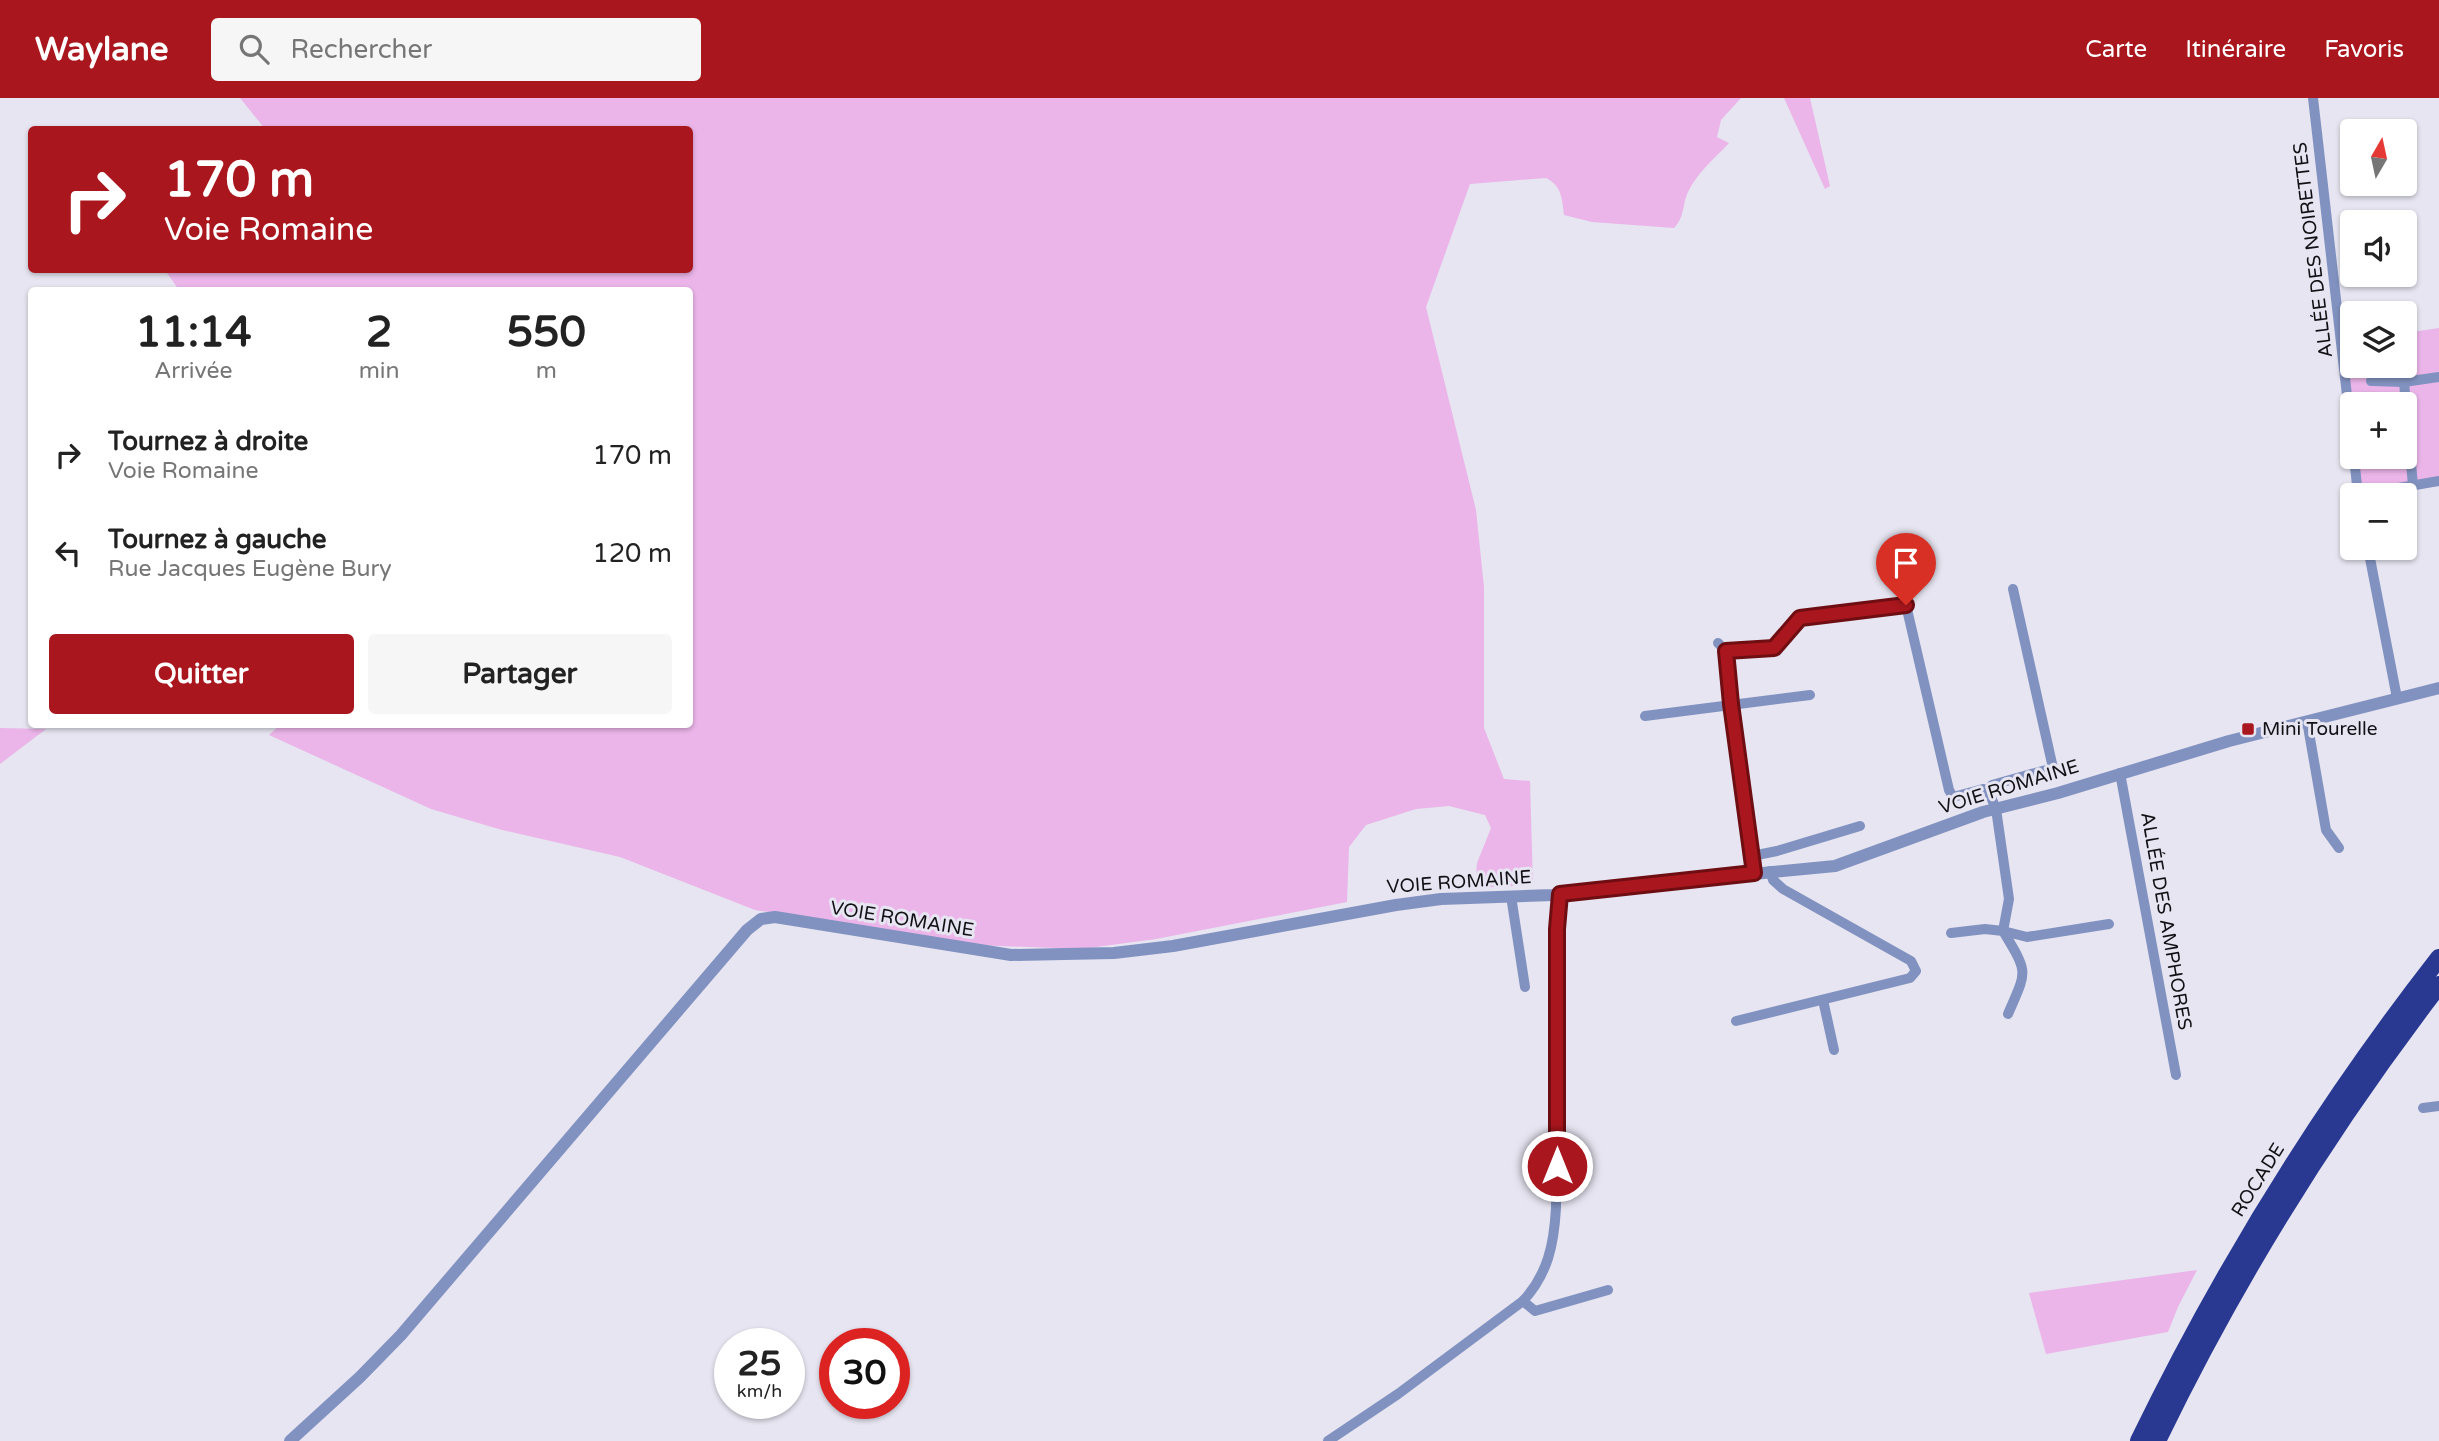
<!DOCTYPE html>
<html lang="fr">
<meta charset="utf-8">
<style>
body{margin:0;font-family:"Varela Round",sans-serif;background:#f6f6f6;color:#222;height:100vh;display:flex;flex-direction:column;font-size:26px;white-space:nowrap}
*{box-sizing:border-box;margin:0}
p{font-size:23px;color:#767676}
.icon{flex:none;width:38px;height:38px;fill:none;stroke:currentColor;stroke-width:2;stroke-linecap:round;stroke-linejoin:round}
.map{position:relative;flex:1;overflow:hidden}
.drawer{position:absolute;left:28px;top:189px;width:665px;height:441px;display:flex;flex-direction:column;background:#fff;border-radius:7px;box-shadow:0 2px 5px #0004}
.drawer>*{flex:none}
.top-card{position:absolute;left:28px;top:28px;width:665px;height:147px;border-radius:7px;box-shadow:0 2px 5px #0004;background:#aa161d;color:#fff;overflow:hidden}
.needle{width:46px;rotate:9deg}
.buttons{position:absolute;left:2340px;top:21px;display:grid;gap:14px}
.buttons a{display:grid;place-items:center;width:77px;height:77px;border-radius:7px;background:#fff;box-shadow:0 2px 5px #0004;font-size:35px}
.speed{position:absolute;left:714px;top:1230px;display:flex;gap:14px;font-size:35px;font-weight:700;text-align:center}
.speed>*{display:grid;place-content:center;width:91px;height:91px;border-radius:50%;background:#fff;box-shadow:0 2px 5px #0004;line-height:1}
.speed small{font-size:18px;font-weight:400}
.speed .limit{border:10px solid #d22;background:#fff;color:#111}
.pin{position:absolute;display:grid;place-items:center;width:60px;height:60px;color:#fff;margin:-72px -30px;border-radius:50% 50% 50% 0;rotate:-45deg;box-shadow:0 0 7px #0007}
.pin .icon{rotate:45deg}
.me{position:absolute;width:77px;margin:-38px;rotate:0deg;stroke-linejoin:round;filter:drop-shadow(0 0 5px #0008)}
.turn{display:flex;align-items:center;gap:24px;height:147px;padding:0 21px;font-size:32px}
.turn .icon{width:91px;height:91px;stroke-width:2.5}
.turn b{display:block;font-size:49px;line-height:60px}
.eta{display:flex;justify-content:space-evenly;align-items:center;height:119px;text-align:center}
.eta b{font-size:42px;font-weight:700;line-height:49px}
.action{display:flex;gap:14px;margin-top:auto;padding:14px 21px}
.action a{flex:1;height:80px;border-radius:7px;background:#aa161d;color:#fff;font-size:28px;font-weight:700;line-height:80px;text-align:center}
.action a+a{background:#f6f6f6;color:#222}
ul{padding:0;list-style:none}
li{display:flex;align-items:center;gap:21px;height:98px;padding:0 21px}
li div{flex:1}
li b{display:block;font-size:26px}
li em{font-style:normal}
header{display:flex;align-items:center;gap:42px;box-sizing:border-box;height:98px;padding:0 35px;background:#aa161d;color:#fff}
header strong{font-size:33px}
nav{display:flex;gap:38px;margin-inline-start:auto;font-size:24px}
.search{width:490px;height:63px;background:#f6f6f6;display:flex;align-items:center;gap:18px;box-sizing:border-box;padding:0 24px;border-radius:7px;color:#767676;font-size:26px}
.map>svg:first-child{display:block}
.green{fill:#ebb5e9}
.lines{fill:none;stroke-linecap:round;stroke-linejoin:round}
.minor{stroke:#8292c0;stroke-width:10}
.tertiary{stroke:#8292c0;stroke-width:12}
.trunk{stroke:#293992;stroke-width:18}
.route-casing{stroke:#6e0e13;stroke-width:18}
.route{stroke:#aa161d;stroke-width:12}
.poi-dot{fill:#aa161d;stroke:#e6e5f1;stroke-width:2.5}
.labels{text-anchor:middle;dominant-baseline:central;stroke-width:6;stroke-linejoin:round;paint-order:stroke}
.street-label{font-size:19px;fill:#111115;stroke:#e6e5f1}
.poi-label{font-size:19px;fill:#111115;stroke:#e6e5f1;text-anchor:start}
</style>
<header>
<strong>Waylane</strong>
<div class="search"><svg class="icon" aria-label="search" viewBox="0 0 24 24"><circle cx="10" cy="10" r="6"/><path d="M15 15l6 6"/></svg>Rechercher</div>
<nav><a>Carte</a><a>Itinéraire</a><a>Favoris</a></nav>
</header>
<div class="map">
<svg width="2439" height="1343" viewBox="0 0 2439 1343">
<rect width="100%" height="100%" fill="#e6e5f1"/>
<!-- green -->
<g class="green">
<path d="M240,0H1741L1721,22L1717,39L1729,45C1715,60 1697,75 1688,94C1682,107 1685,119 1674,130L1592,124L1564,117C1562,101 1562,88 1546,80L1470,86L1426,209L1476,412L1484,489V630L1504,681L1530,683L1533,787L1475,790L1477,765L1491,730L1485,717L1449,708L1416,711L1366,727L1349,749L1347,804L1156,841L1081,851L974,847L755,812L620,759L502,732L431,711L269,637L281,626H690V192H179L165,172H690V32L265,31Z"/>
<polygon points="1784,0 1810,0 1830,88 1825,91"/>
<polygon points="2439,230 2439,388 2362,397 2358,359 2404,359 2404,306 2352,306 2346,244 2352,243 2352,268 2404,268 2405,235"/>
<polygon points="0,630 46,631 0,666"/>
<polygon points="2197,1172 2178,1209 2168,1234 2046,1256 2029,1195"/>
</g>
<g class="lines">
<!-- minor -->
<g class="minor">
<polyline points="2313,0 2352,341"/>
<polyline points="2371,283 2404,284 2439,279"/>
<polyline points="2404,284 2413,388"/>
<polyline points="2354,359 2358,397"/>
<polyline points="2358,397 2439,383"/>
<polyline points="2368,450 2397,600"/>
<polyline points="2013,491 2053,670 1992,687 1988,692 1996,711 2009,801 2003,833 2027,839 2109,826"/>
<polyline points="1718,545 1726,553 1774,550 1800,520 1906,507 1949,692 1953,699 1983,691 1988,692"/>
<polyline points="1726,553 1730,581 1731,606 1754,775"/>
<polyline points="1645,618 1810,597"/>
<polyline points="2307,623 2326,732 2339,750"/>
<polyline points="2120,675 2176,977"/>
<polyline points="1752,758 1777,753 1860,728"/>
<polyline points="1511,798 1525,889"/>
<path d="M1951,835L1985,831L2003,833C2029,876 2027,872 2008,916"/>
<polyline points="1823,902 1834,952"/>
<polyline points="1736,923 1910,880 1916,873 1911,863 1783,791 1773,782 1770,773"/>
<polyline points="2423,1010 2439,1008"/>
<polyline points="1523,1203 1535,1213 1608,1192"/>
<path d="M1328,1343L1398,1296L1523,1203C1548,1176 1554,1146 1556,1110L1557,830L1560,796"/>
</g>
<!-- tertiary -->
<polyline class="tertiary" points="290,1343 360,1279 401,1237 747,832 761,821 775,819 1011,857 1114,855 1173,848 1396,807 1441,801 1553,797 1568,794 1835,768 1983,714 2058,695 2229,643 2439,590"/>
<!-- trunk -->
<g class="trunk">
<path d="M2139,1343C2222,1172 2322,1010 2439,860"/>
<path d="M2157,1343C2235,1181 2330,1029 2439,887"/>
</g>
</g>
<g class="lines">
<!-- route casing -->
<g class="route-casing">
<polyline id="route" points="1557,1068 1557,831 1560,796 1754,775 1731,606 1726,553 1774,550 1800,520 1906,507"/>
</g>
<!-- route -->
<use href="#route" class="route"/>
</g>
<!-- markers -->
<rect class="poi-dot" x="2241" y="624" width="14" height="14" rx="3.5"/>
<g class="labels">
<!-- street labels -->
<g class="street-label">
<text transform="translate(2313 152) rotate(-97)">ALLÉE DES NOIRETTES</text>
<text transform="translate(2009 689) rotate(-17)">VOIE ROMAINE</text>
<text transform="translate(1459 784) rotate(-4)">VOIE ROMAINE</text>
<text transform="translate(902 821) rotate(9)">VOIE ROMAINE</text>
<text transform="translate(2166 823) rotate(80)">ALLÉE DES AMPHORES</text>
<text transform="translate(2258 1082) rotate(-58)">ROCADE</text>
</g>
<!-- poi labels -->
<g class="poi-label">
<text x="2262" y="631">Mini Tourelle</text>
</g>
</g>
</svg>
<div class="buttons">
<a><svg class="needle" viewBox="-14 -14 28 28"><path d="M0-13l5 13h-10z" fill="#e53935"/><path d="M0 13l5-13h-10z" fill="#767676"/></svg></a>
<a><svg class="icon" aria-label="sound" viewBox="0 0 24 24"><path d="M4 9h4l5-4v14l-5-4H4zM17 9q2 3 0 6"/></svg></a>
<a><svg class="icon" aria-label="layers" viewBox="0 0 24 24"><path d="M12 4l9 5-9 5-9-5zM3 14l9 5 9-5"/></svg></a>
<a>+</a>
<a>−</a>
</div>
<div class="speed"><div>25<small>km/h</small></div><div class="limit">30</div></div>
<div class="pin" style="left:1906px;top:507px;background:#d93025"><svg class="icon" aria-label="arrive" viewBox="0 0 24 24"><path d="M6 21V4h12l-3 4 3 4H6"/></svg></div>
<svg class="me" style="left:1557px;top:1068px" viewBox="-20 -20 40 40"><circle r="17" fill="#aa161d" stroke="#fff" stroke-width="3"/><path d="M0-11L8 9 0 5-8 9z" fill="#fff"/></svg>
<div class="top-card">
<div class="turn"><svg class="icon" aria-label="right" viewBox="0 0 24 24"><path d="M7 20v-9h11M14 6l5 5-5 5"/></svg><div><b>170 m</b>Voie Romaine</div></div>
</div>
<section class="drawer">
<div class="eta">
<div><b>11:14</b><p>Arrivée</p></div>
<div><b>2</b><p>min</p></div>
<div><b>550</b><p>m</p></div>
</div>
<ul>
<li><svg class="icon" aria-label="right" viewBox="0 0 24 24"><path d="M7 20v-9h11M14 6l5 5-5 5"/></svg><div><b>Tournez à droite</b><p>Voie Romaine</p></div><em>170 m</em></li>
<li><svg class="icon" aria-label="left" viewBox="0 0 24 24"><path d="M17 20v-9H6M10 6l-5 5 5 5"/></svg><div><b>Tournez à gauche</b><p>Rue Jacques Eugène Bury</p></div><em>120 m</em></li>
</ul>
<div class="action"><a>Quitter</a><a>Partager</a></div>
</section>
</div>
